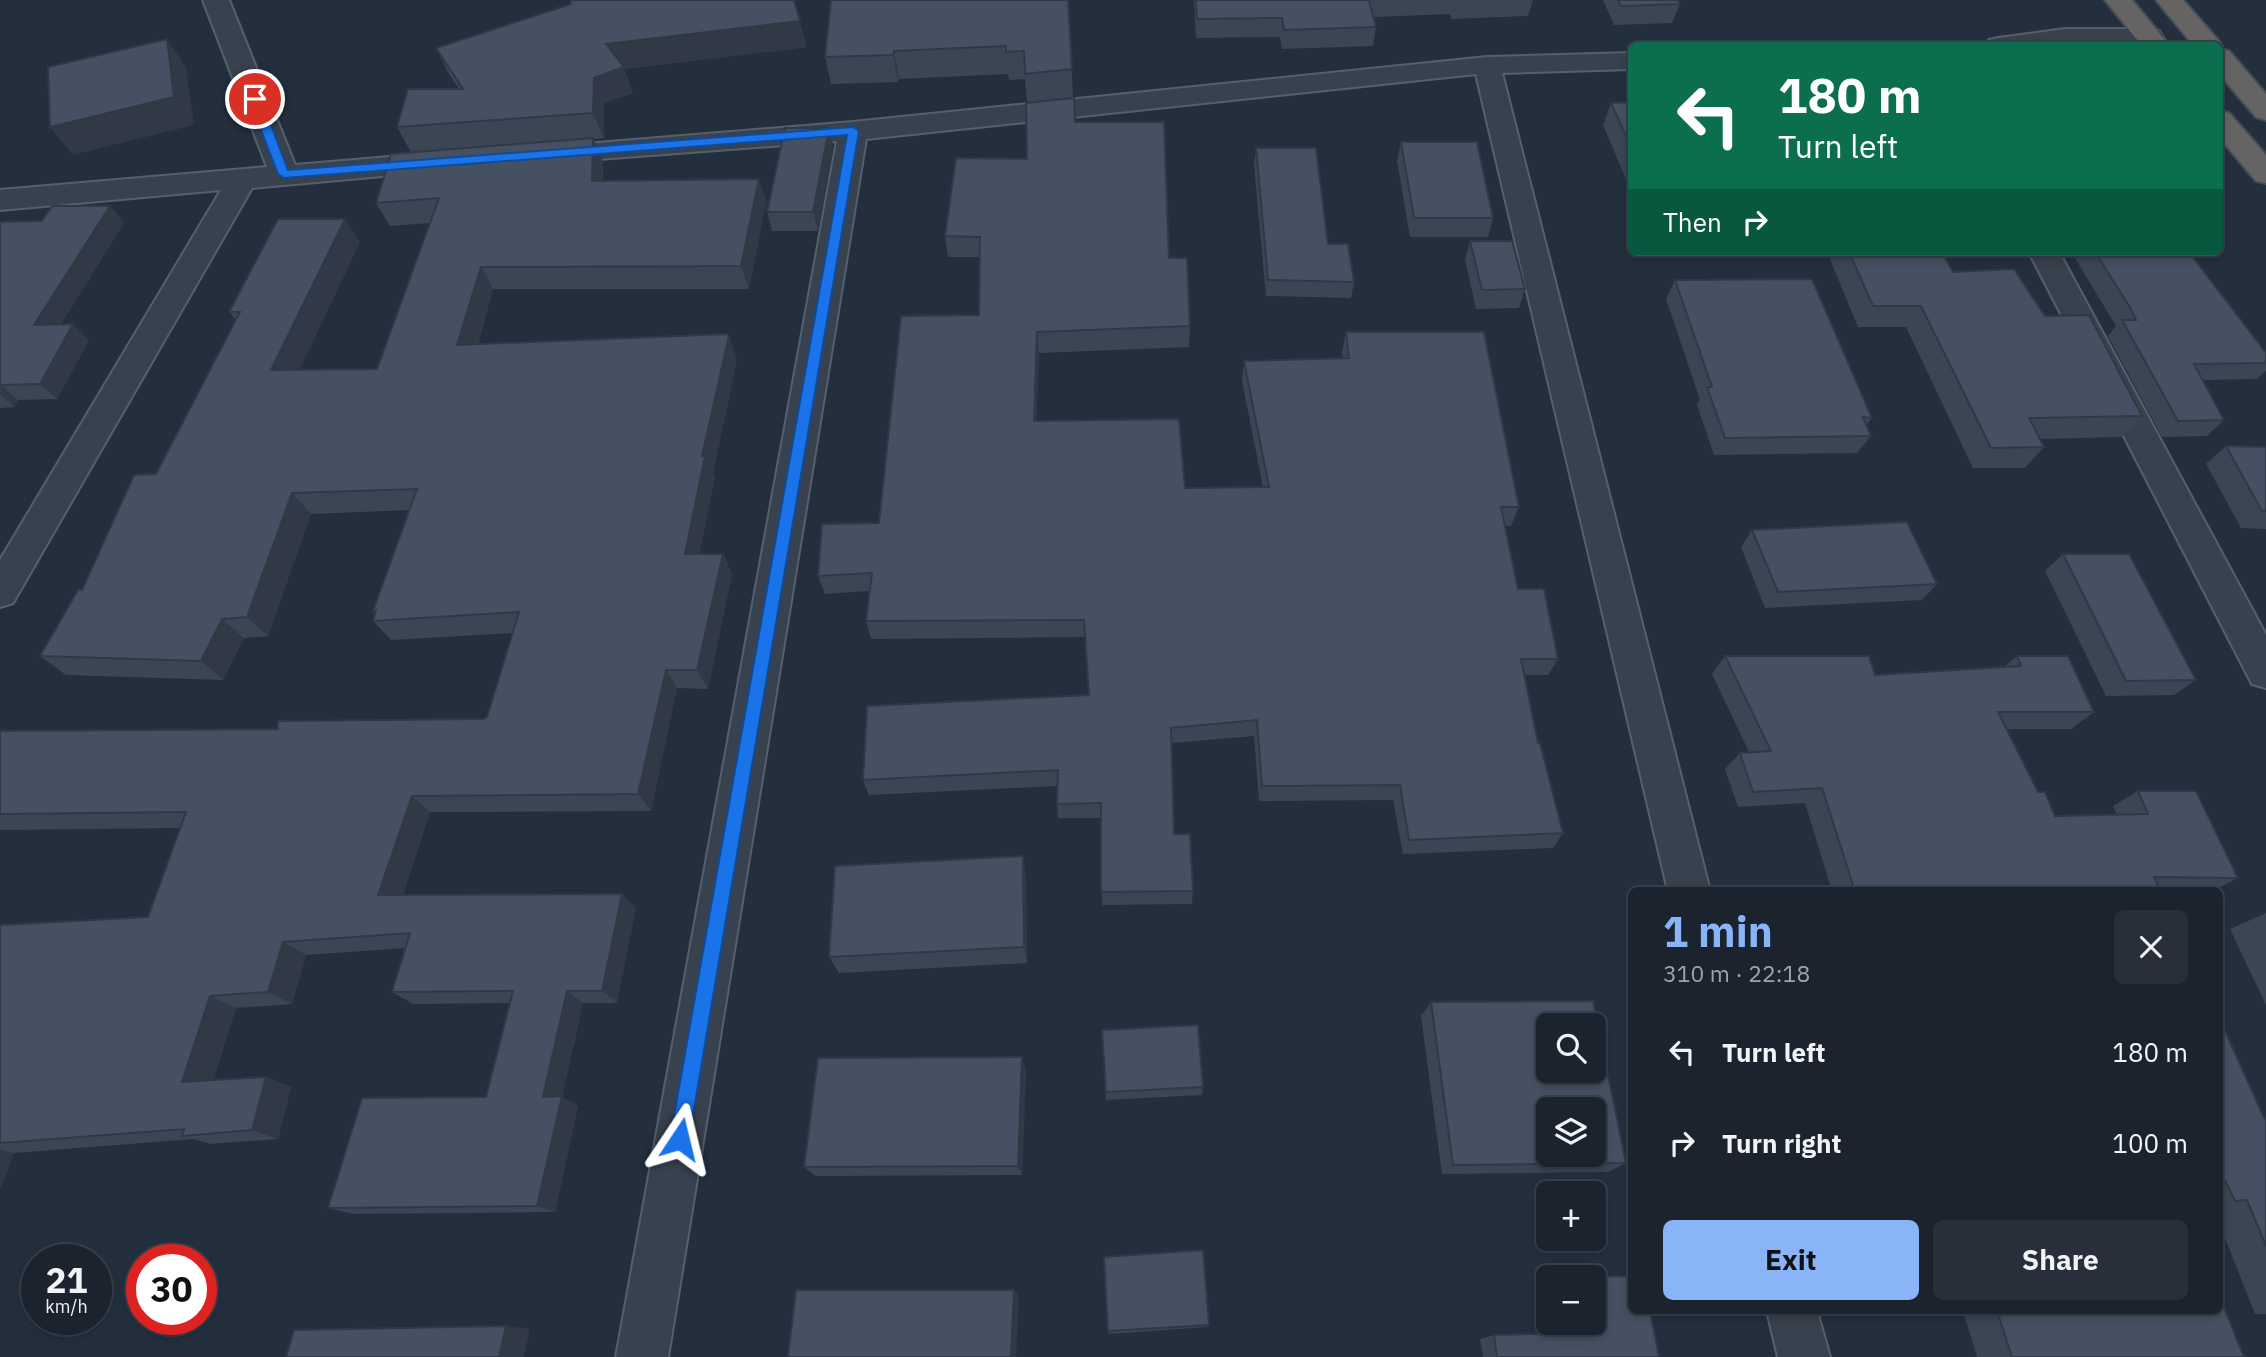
<!DOCTYPE html>
<meta charset="utf-8">
<style>
body{margin:0;font-family:"IBM Plex Sans",sans-serif;background:#282f3a;color:#f1f3f6;height:100vh;display:flex;flex-direction:column;font-size:26px;white-space:nowrap}
*{box-sizing:border-box;margin:0}
p{font-size:23px;color:#a0a4aa}
.icon{flex:none;width:38px;height:38px;fill:none;stroke:currentColor;stroke-width:2;stroke-linecap:round;stroke-linejoin:round}
.map{position:relative;flex:1;overflow:hidden}
.sheet{position:absolute;left:1628px;top:887px;width:595px;height:427px;display:flex;flex-direction:column;background:#1b232e;border-radius:10px;box-shadow:0 4px 10px #0003,0 0 0 2px #39404a}
.sheet>*{flex:none}
.guide{position:absolute;left:1628px;top:42px;width:595px;height:214px;border-radius:10px;box-shadow:0 4px 10px #0003,0 0 0 2px #39404a;background:#0b6e4f;color:#fff;overflow:hidden}
.controls{position:absolute;left:1536px;top:1013px;display:grid;gap:14px}
.controls a{display:grid;place-items:center;width:70px;height:70px;border-radius:10px;background:#1b232e;box-shadow:0 4px 10px #0003,0 0 0 2px #39404a;font-size:35px}
.speed{position:absolute;left:21px;top:1244px;display:flex;gap:14px;font-size:35px;font-weight:700;text-align:center}
.speed>*{display:grid;place-content:center;width:91px;height:91px;border-radius:50%;background:#1b232e;box-shadow:0 4px 10px #0003,0 0 0 2px #39404a;line-height:1}
.speed small{font-size:18px;font-weight:400}
.speed .limit{border:10px solid #d22;background:#fff;color:#111}
.pin{position:absolute;display:grid;place-items:center;width:60px;height:60px;color:#fff;margin:-30px;border:4px solid #fff;border-radius:50%;box-shadow:0 2px 7px #0007}
.me{position:absolute;width:77px;margin:-38px;rotate:10deg;stroke-linejoin:round;filter:drop-shadow(0 0 5px #0008)}
.turn{display:flex;align-items:center;gap:24px;height:147px;padding:0 35px;font-size:32px}
.turn .icon{width:91px;height:91px;stroke-width:2.5}
.turn b{display:block;font-size:49px;line-height:60px}
.then{display:flex;align-items:center;height:66px;padding:0 35px;background:#0003;gap:14px;font-size:26px}
.round{display:grid;place-items:center;flex:none;width:74px;height:74px;border-radius:10px;background:#282f3a}
.summary{display:flex;align-items:center;justify-content:space-between;height:119px;padding:0 35px}
h1{font-size:42px;font-weight:800;line-height:52px;color:#8ab4f8}
.cta{display:flex;gap:14px;margin-top:auto;padding:14px 35px}
.cta a{flex:1;height:80px;border-radius:10px;background:#8ab4f8;color:#111;font-size:28px;font-weight:800;line-height:80px;text-align:center}
.cta a+a{background:#282f3a;color:#f1f3f6}
ul{padding:0;list-style:none}
li{display:flex;align-items:center;gap:21px;height:91px;padding:0 35px}
li div{flex:1}
li b{display:block;font-size:26px}
li em{font-style:normal}
.map>svg:first-child{display:block}
.lines{fill:none;stroke-linecap:round;stroke-linejoin:round}
.minor-casing{stroke:#565f6c;stroke-width:4}
.trunk-casing{stroke:#434c59;stroke-width:4}
.minor{fill:#38414e;fill-rule:evenodd}
.trunk{fill:#656462;fill-rule:evenodd}
.wall{fill:#3b4654}
.shaded-wall{fill:#303945}
.building{fill:#455162;stroke:#303945;stroke-width:2;fill-rule:evenodd}
.route{fill:#1a73e8;stroke:#114b97;stroke-width:2}
</style>
<div class="map">
<svg width="2266" height="1357" viewBox="0 0 2266 1357">
<rect width="100%" height="100%" fill="#242f3e"/>
<g class="lines">
<!-- minor casing -->
<g class="minor-casing">
<g id="minor">
<polygon points="203,0 229,0 295,165 437,153 447,155 451,162 447,169 437,171 252,188 13,603 0,607 0,560 221,190 0,210 0,190 267,167"/>
<polygon points="2065,29 2150,29 2159,31 2163,37 2159,43 2150,45 1985,46 1989,40 1998,38"/>
<polygon points="1631,53 1631,69 1502,73 1710,891 1668,891 1476,74 866,139 668,1357 616,1357 837,141 546,163 536,160 532,154 536,148 853,122 1487,57"/>
<polygon points="2029,252 2059,252 2266,635 2266,688 2252,684"/>
<polygon points="1767,1311 1817,1311 1830,1357 1778,1357"/>
</g>
</g>
<!-- trunk casing -->
<g class="trunk-casing">
<g id="trunk">
<polygon points="2105,0 2132,0 2170,46 2142,46"/>
<polygon points="2156,0 2183,0 2218,40 2222,46 2220,49 2229,51 2266,94 2266,120 2256,117 2219,74 2219,46 2194,46"/>
<polygon points="2219,110 2229,113 2266,155 2266,183 2256,181 2219,137"/>
</g>
</g>
<!-- minor -->
<use href="#minor" class="minor"/>
<!-- trunk -->
<use href="#trunk" class="trunk"/>
</g>
<!-- wall -->
<g class="wall">
<polygon points="1068,0 1073,97 1027,102 1025,79 1009,80 1008,74 899,79 898,82 831,84 825,57"/>
<polygon points="1194,0 1533,0 1528,16 1452,19 1450,14 1374,17 1376,27 1373,46 1282,49 1280,37 1196,38"/>
<polygon points="1603,0 1678,0 1680,4 1672,23 1614,25"/>
<polygon points="807,47 624,69 633,93 604,103 604,138 594,139 603,162 603,181 759,179 766,202 749,289 493,289 478,344 737,359 713,473 715,477 699,554 723,554 732,574 708,689 677,688 651,811 430,812 403,895 622,894 636,908 617,1003 583,1003 562,1097 578,1106 555,1212 353,1214 328,1208 486,1097 510,1003 413,1004 392,992 405,948 306,955 292,1004 236,1008 213,1080 266,1077 291,1087 278,1139 210,1144 194,1139 14,1153 0,1190 0,925 148,917 180,828 0,830 0,731 278,729 484,719 487,717 513,633 391,640 373,621 375,613 373,611 409,510 311,514 268,636 244,638 223,680 66,675 40,656 156,474 236,320 229,312 360,242 299,370 377,369 430,223 390,226 376,203 411,152 397,127 459,89 449,74 436,48"/>
<polygon points="1631,102 1631,191 1603,125 1611,103"/>
<polygon points="1075,122 1169,258 1190,326 1189,347 1039,353 1036,421 1185,488 1263,487 1242,381 1244,361 1343,358 1342,352 1346,332 1519,507 1511,526 1505,526 1518,589 1558,659 1548,675 1524,675 1538,743 1563,833 1553,848 1403,854 1393,800 1259,801 1254,736 1172,743 1174,834 1193,891 1192,904 1102,905 1101,818 1058,818 1057,804 1057,786 869,795 863,780 1089,695 1085,637 871,639 866,621 869,591 825,594 818,576 879,523 979,315 980,257 948,257 945,236 1027,159"/>
<polygon points="829,128 833,147 818,231 772,231 767,212"/>
<polygon points="1401,142 1493,218 1488,237 1410,237 1397,161"/>
<polygon points="1256,148 1328,244 1354,282 1351,298 1266,296 1254,165"/>
<polygon points="110,206 124,223 61,324 89,340 57,399 18,400 14,407 0,408 0,222 42,221"/>
<polygon points="1470,241 1525,289 1519,308 1476,309 1465,260"/>
<polygon points="1827,252 1896,252 1898,256 1953,272 2045,316 2142,416 2122,437 2039,439 2044,447 2025,468 1973,468 1906,327 1858,327"/>
<polygon points="2073,252 2189,252 2266,353 2266,371 2257,379 2202,380 2224,420 2207,436 2162,437 2108,336 2116,326 2072,253"/>
<polygon points="1675,280 1872,418 1866,425 1871,436 1857,453 1714,455 1697,405 1700,400 1666,299"/>
<polygon points="2226,446 2266,447 2266,529 2241,528 2206,464"/>
<polygon points="1752,530 1937,584 1922,600 1765,608 1741,547"/>
<polygon points="2063,554 2196,680 2174,695 2106,696 2045,571"/>
<polygon points="1725,656 1875,675 2004,667 2017,656 2094,712 2071,729 2007,729 2038,792 2055,816 2117,815 2113,806 2138,791 2238,878 2212,891 1832,891 1805,803 1738,807 1725,769 1740,753 1749,752 1712,674"/>
<polygon points="1026,874 1027,963 839,973 829,957"/>
<polygon points="2266,913 2266,1005 2230,929"/>
<polygon points="1431,1002 1626,1163 1608,1172 1442,1174 1421,1016"/>
<polygon points="2219,1017 2264,1118 2266,1118 2266,1314 2255,1314 2219,1223"/>
<polygon points="1102,1030 1203,1087 1202,1095 1106,1100"/>
<polygon points="1026,1070 1022,1175 816,1176 804,1167"/>
<polygon points="1631,1276 1631,1311 1650,1311 1659,1357 1483,1357 1480,1339 1494,1335 1557,1334 1555,1323 1594,1323 1594,1278 1563,1278"/>
<polygon points="1963,1311 2219,1311 2244,1357 1977,1357"/>
<polygon points="1209,1325 1207,1327 1109,1334 1108,1331"/>
</g>
<!-- shaded-wall -->
<g class="shaded-wall">
<polygon points="800,21 807,47 624,69 633,93 604,103 604,138 593,113 594,78 606,44"/>
<polygon points="167,39 186,67 194,125 73,155 50,127"/>
<polygon points="894,51 899,79 898,82 893,55"/>
<polygon points="829,128 833,147 818,231 813,212"/>
<polygon points="593,138 603,162 602,205 592,181"/>
<polygon points="759,179 766,202 749,289 741,266"/>
<polygon points="110,206 124,223 50,341 34,325"/>
<polygon points="345,219 360,242 289,392 271,370"/>
<polygon points="481,267 493,289 471,367 457,345"/>
<polygon points="73,324 89,340 57,399 40,384"/>
<polygon points="1037,332 1039,353 1035,441 1034,421"/>
<polygon points="729,336 737,359 713,473 715,477 695,574 685,554 702,456"/>
<polygon points="1,385 18,400 14,407 0,394"/>
<polygon points="292,493 311,514 268,636 247,617"/>
<polygon points="723,554 732,574 708,689 697,670"/>
<polygon points="222,619 244,638 223,680 201,661"/>
<polygon points="666,670 677,688 651,811 638,794"/>
<polygon points="412,796 430,812 398,910 378,895"/>
<polygon points="1023,856 1026,874 1027,963 1024,947"/>
<polygon points="622,894 636,908 617,1003 602,991"/>
<polygon points="283,942 306,955 292,1004 268,992"/>
<polygon points="567,991 583,1003 562,1097 578,1106 555,1212 537,1206 543,1097"/>
<polygon points="210,996 236,1008 210,1092 182,1082"/>
<polygon points="1022,1057 1026,1070 1022,1175 1018,1166"/>
<polygon points="266,1077 291,1087 278,1139 252,1130"/>
<polygon points="0,1149 14,1153 0,1190"/>
<polygon points="1014,1290 1019,1295 1016,1357 1011,1357"/>
<polygon points="506,1326 530,1329 524,1357 499,1357"/>
</g>
<!-- building -->
<g class="building">
<polygon points="570,0 794,0 800,21 606,44 624,67 594,78 593,113 397,127 408,89 463,89 436,48 571,4"/>
<polygon points="831,0 1068,0 1072,69 1025,74 1024,51 1006,52 1006,46 894,51 893,55 825,57"/>
<polygon points="1196,0 1369,0 1376,27 1284,30 1282,18 1197,19"/>
<polygon points="1618,0 1678,0 1680,4 1621,6"/>
<polygon points="167,39 174,97 50,127 48,67"/>
<polygon points="1074,98 1075,122 1164,122 1169,258 1187,258 1190,326 1037,332 1034,421 1179,419 1185,488 1269,487 1244,361 1349,358 1346,332 1484,332 1519,507 1501,507 1518,589 1544,589 1558,659 1521,659 1538,743 1540,743 1563,833 1409,840 1400,785 1262,786 1257,720 1171,728 1174,834 1190,834 1193,891 1101,892 1101,803 1057,804 1058,770 863,780 867,706 1089,695 1084,620 866,621 872,573 818,576 822,524 879,523 901,316 979,315 980,237 945,236 956,158 1027,159 1026,103"/>
<polygon points="1631,102 1631,147 1611,103"/>
<polygon points="785,128 829,128 813,212 767,212"/>
<polygon points="593,138 592,181 759,179 741,266 481,267 457,345 727,334 729,336 702,456 705,456 685,554 723,554 697,670 666,670 638,794 412,796 378,895 622,894 602,991 567,991 543,1097 562,1096 537,1206 328,1208 362,1098 486,1097 513,991 392,992 410,933 283,942 268,992 210,996 182,1082 266,1077 252,1130 182,1136 184,1129 0,1143 0,925 148,917 186,812 0,814 0,731 278,729 278,721 484,719 487,717 519,612 373,621 376,610 373,611 417,489 292,493 247,617 222,619 201,661 40,656 78,590 82,590 134,475 156,474 240,312 229,312 278,219 345,219 271,370 377,369 439,198 376,203 391,154"/>
<polygon points="1401,142 1477,142 1493,218 1414,218"/>
<polygon points="1256,148 1316,148 1328,244 1348,244 1354,282 1268,280"/>
<polygon points="52,206 110,206 34,325 73,324 40,384 1,385 0,386 0,222 42,221"/>
<polygon points="1470,241 1512,241 1525,289 1482,290"/>
<polygon points="1849,252 1896,252 1898,256 1943,254 1953,272 2014,269 2045,316 2089,315 2142,416 2029,418 2044,447 1991,448 1921,306 1873,306"/>
<polygon points="2095,252 2189,252 2266,353 2266,363 2194,364 2224,420 2178,421 2122,320 2136,320 2131,309"/>
<polygon points="1812,279 1872,418 1863,417 1871,436 1725,438 1707,387 1712,387 1675,280"/>
<polygon points="2226,446 2266,447 2266,511 2262,511"/>
<polygon points="1907,522 1937,584 1778,592 1752,530"/>
<polygon points="2063,554 2129,554 2196,680 2126,681"/>
<polygon points="1725,656 1869,656 1875,675 2021,666 2017,656 2068,656 2094,712 1998,712 2038,792 2045,792 2055,816 2148,814 2138,791 2196,791 2238,878 2154,877 2161,891 1855,891 1822,788 1753,792 1740,753 1771,751"/>
<polygon points="1023,856 1024,947 829,957 835,866"/>
<path d="M1593,1001L1626,1163L1453,1165L1431,1002ZM1549,1026H1594V1071H1549ZM1549,1110H1594V1155H1549Z"/>
<polygon points="2219,1017 2264,1118 2266,1118 2266,1246 2247,1200 2235,1201 2219,1168"/>
<polygon points="1198,1025 1203,1087 1106,1092 1102,1030"/>
<polygon points="1022,1057 1018,1166 804,1167 818,1058"/>
<polygon points="1203,1250 1209,1325 1108,1331 1104,1257"/>
<polygon points="1631,1276 1631,1311 1650,1311 1659,1357 1497,1357 1494,1335 1574,1333 1572,1323 1594,1323 1594,1278 1564,1277"/>
<polygon points="796,1290 1014,1290 1011,1357 788,1357"/>
<polygon points="2219,1295 2244,1357 2012,1357 1997,1311 2219,1311"/>
<polygon points="506,1326 499,1357 286,1357 294,1330"/>
</g>
<!-- route -->
<polygon class="route" points="251,97 261,99 288,170 853,127 859,131 689,1139 687,1146 680,1149 673,1146 670,1139 847,135 284,178 278,174 249,99"/>
</svg>
<div class="controls">
<a><svg class="icon" aria-label="search" viewBox="0 0 24 24"><circle cx="10" cy="10" r="6"/><path d="M15 15l6 6"/></svg></a>
<a><svg class="icon" aria-label="layers" viewBox="0 0 24 24"><path d="M12 4l9 5-9 5-9-5zM3 14l9 5 9-5"/></svg></a>
<a>+</a>
<a>−</a>
</div>
<div class="speed"><div>21<small>km/h</small></div><div class="limit">30</div></div>
<div class="pin" style="left:255px;top:99px;background:#d93025"><svg class="icon" aria-label="arrive" viewBox="0 0 24 24"><path d="M6 21V4h12l-3 4 3 4H6"/></svg></div>
<svg class="me" style="left:680px;top:1139px" viewBox="-20 -20 40 40"><path d="M0-17L14 15 0 8-14 15z" fill="#1a73e8" stroke="#fff" stroke-width="4"/></svg>
<div class="guide">
<div class="turn"><svg class="icon" aria-label="left" viewBox="0 0 24 24"><path d="M17 20v-9H6M10 6l-5 5 5 5"/></svg><div><b>180 m</b>Turn left</div></div>
<div class="then">Then<svg class="icon" aria-label="right" viewBox="0 0 24 24"><path d="M7 20v-9h11M14 6l5 5-5 5"/></svg></div>
</div>
<section class="sheet">
<div class="summary"><div><h1>1 min</h1><p>310 m · 22:18</p></div><a class="round"><svg class="icon" aria-label="close" viewBox="0 0 24 24"><path d="M6 6l12 12M18 6L6 18"/></svg></a></div>
<ul>
<li><svg class="icon" aria-label="left" viewBox="0 0 24 24"><path d="M17 20v-9H6M10 6l-5 5 5 5"/></svg><div><b>Turn left</b></div><em>180 m</em></li>
<li><svg class="icon" aria-label="right" viewBox="0 0 24 24"><path d="M7 20v-9h11M14 6l5 5-5 5"/></svg><div><b>Turn right</b></div><em>100 m</em></li>
</ul>
<div class="cta"><a>Exit</a><a>Share</a></div>
</section>
</div>
